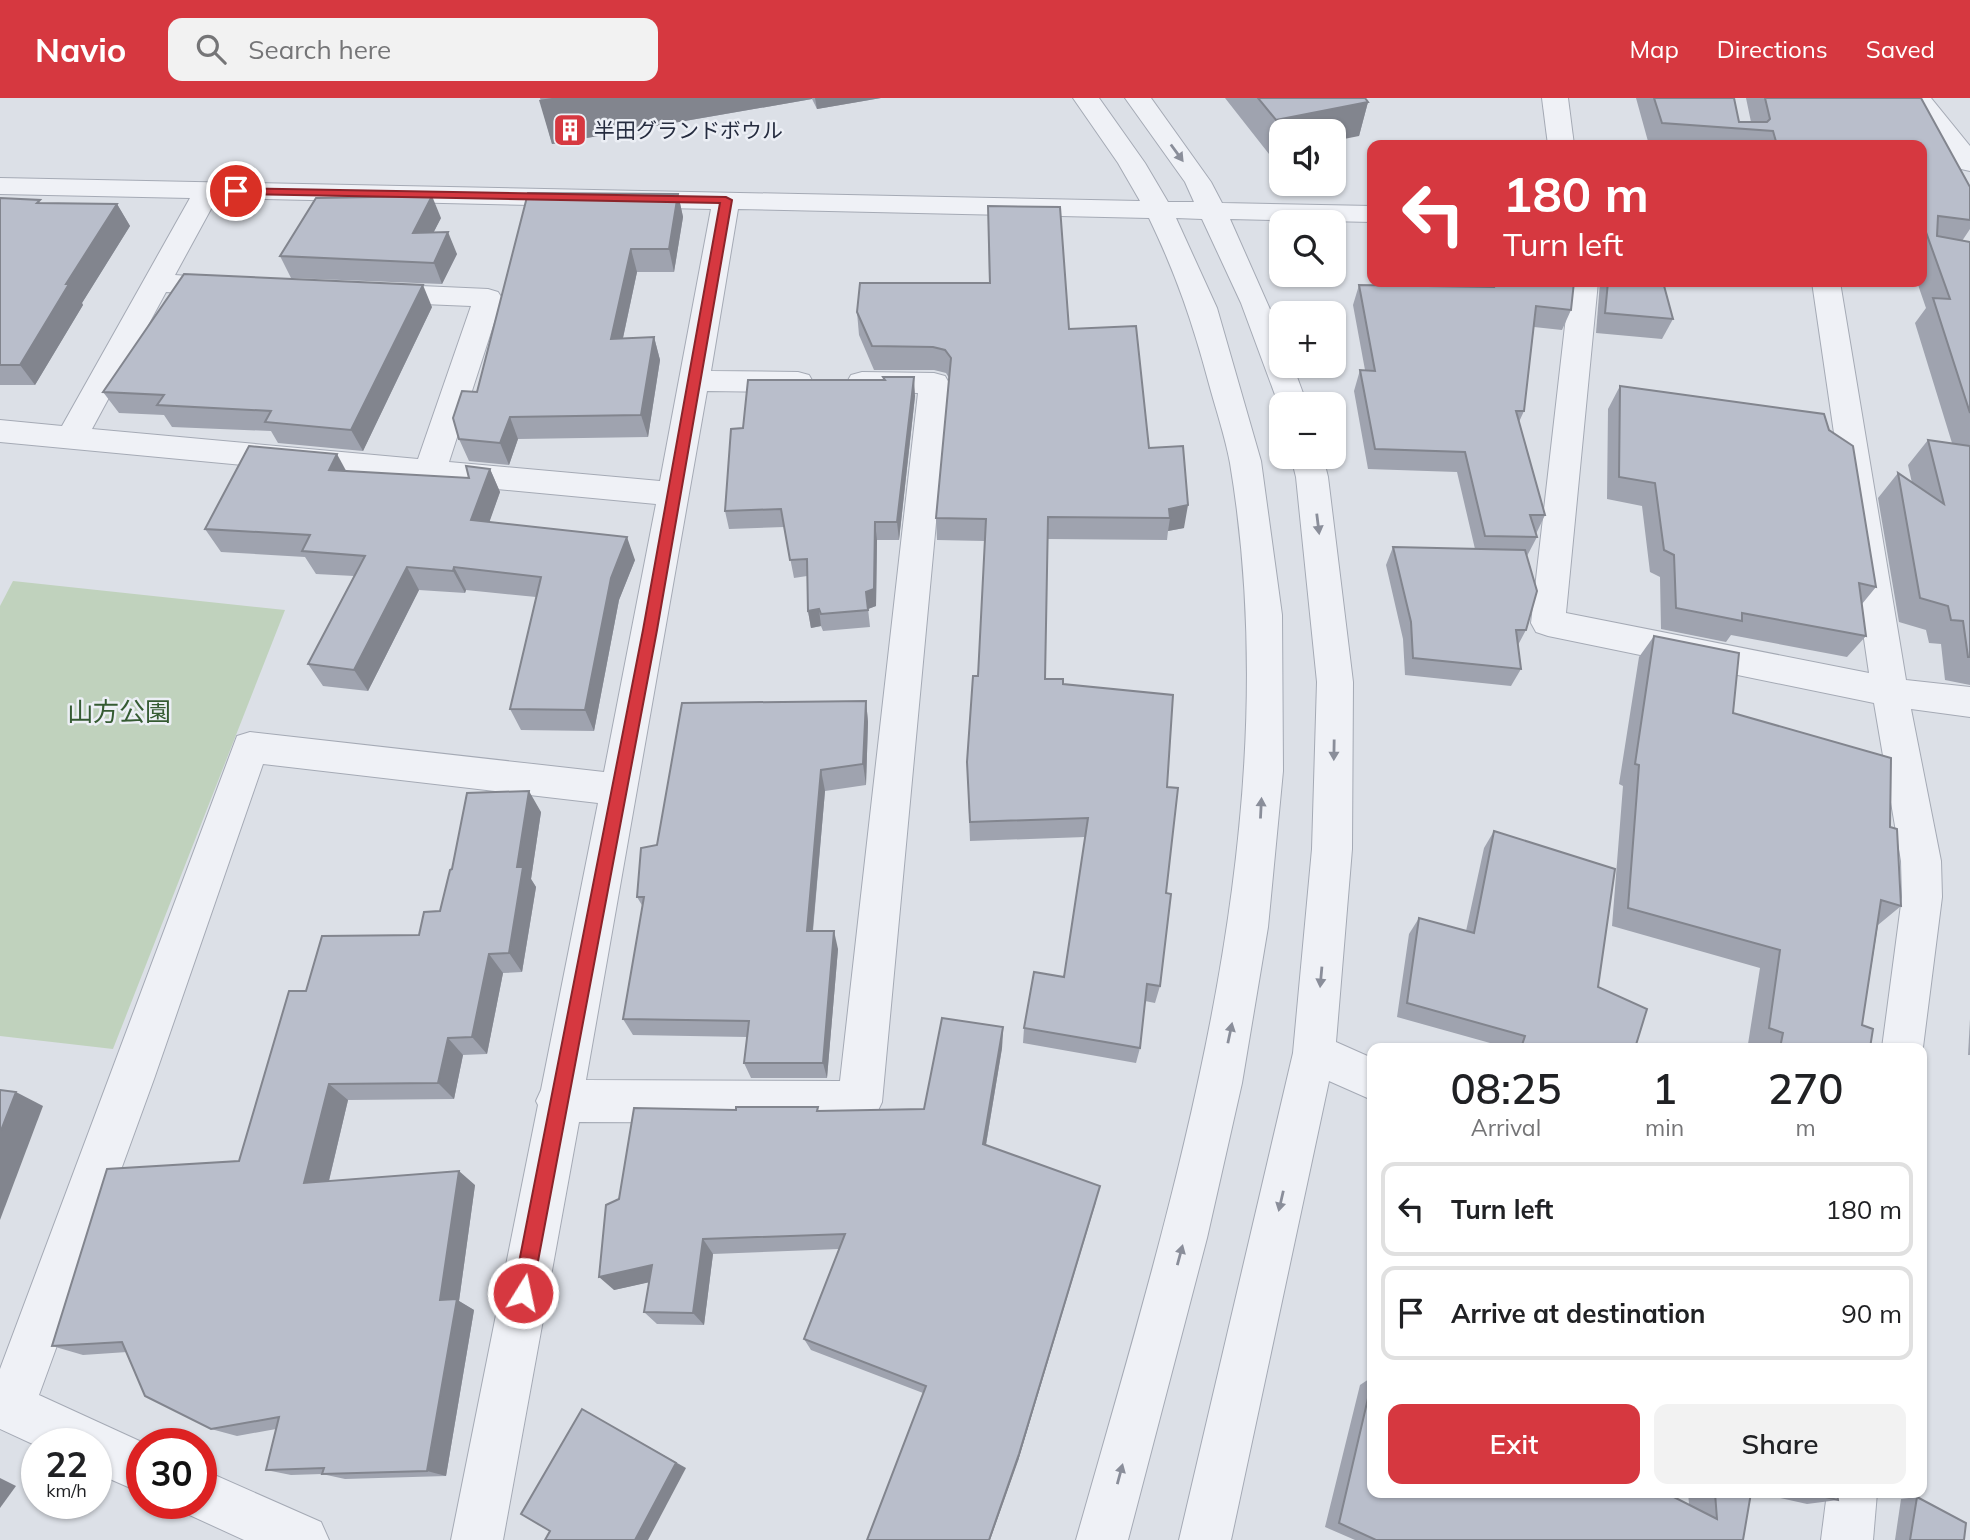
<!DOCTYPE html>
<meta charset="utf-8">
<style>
body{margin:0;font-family:Mulish,"Noto Sans JP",sans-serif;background:#f2f2f2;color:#202124;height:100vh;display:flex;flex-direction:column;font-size:26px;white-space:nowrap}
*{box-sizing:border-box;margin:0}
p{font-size:23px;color:#757577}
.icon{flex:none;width:38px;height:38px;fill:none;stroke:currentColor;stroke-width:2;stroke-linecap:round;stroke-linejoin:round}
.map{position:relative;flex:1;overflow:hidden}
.drawer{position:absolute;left:1367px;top:945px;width:560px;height:455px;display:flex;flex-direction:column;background:#fff;border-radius:14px;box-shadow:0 2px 5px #0004}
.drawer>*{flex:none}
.top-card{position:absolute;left:1367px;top:42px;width:560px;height:147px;border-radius:14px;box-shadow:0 2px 5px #0004;background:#d63840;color:#fff;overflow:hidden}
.fabs{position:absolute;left:1269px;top:21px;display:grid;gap:14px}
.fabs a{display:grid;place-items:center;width:77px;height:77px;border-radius:14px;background:#fff;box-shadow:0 2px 5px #0004;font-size:35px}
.speed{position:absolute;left:21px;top:1330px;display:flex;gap:14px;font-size:35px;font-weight:700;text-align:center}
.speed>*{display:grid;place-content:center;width:91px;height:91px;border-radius:50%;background:#fff;box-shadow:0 2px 5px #0004;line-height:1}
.speed small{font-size:18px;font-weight:400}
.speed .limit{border:10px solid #d22;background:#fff;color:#111}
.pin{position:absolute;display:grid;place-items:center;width:60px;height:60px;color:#fff;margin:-30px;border:4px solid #fff;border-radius:50%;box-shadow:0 2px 7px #0007}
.me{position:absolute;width:77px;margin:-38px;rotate:10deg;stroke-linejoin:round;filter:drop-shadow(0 0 5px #0008)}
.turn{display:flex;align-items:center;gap:24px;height:147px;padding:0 21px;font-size:32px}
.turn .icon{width:91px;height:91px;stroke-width:2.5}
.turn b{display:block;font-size:49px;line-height:60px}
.eta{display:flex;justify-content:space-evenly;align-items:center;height:119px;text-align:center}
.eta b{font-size:42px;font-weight:600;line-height:49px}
.primary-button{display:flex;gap:14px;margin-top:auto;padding:14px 21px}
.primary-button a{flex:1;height:80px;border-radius:14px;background:#d63840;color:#fff;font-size:28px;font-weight:600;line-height:80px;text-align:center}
.primary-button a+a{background:#f2f2f2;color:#202124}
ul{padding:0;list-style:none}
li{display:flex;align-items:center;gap:21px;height:94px;margin:0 14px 10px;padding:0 7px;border:4px solid #e0e0e0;border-radius:14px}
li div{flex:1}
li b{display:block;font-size:26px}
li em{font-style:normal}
header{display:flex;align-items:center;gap:42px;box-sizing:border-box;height:98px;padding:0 35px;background:#d63840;color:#fff}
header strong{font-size:33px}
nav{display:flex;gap:38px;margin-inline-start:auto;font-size:24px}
.search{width:490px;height:63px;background:#f2f2f2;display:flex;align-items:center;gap:18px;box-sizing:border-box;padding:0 24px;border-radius:14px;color:#757577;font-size:26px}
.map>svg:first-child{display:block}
.green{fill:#c0d2bd}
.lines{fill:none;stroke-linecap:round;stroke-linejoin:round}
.minor-casing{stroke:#a5aab5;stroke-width:2}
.minor{fill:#eff1f6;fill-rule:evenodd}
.wall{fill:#9fa3af}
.shaded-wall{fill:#82858e}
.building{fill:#b9becb;stroke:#82858e;stroke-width:2}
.oneway{fill:#8a8e9a}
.route{fill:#d63840;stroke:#8b242a;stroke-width:2}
.labels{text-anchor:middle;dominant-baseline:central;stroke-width:5;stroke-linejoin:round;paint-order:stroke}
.far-poi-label{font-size:21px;fill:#252c3f;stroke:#eceff5;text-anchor:start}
.park-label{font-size:26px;fill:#355b32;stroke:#eceff5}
</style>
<header>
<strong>Navio</strong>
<div class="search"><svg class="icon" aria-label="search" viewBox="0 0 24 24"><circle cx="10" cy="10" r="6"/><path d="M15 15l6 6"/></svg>Search here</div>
<nav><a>Map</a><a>Directions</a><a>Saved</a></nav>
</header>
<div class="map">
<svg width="1970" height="1442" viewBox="0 0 1970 1442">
<rect width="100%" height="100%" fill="#dce0e7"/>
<!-- green -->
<polygon class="green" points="13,483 285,512 113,951 0,938 0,508"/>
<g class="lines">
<!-- minor casing -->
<g class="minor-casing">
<g id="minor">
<path d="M1073,0H1099L1145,65L1168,104H1194L1185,84L1125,0H1151L1211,84L1222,105L1372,108V124L1230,121L1281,236V268H1293L1307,306H1281V313L1241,205L1202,121L1176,120L1217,210L1261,363L1282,517L1283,673L1268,829L1242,985L1207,1140L1128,1442H1076C1175,1093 1291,731 1230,365C1225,338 1216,312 1209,286C1193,226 1176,176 1149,120L738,111L711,273L798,274L809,277L813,284L809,291L798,294L707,293L586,982L840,983L918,295L862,294L851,291L847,284L851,277L862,274L934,275L945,278L949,285L882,1004L875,1019L860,1025L579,1024L503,1442H451L538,1007L536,1003L541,992L598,705L263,666L154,981L39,1297L146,1346H142V1395L96,1375V1346L37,1348L0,1331V1271L237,638L250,634L604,674L656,406L0,344V322L62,328L190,100L0,96V80L1140,103L1118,65ZM217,100L711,111L660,383L449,364L502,200L498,194L488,191L376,186L366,189L362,195L366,201L376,204L471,208L418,361L92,331L166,194L228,197L238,194L242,188L238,182L175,177Z"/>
<polygon points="1542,0 1568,0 1574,47 1548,47"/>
<polygon points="1905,0 1931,0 1970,48 1970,73 1961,71"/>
<polygon points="1570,184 1598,184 1566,515 1869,575 1812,184 1840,184 1906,582 1970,589 1970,619 1911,611 1941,763 1942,799 1922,957 1922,950 1882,950 1902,799 1901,763 1874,605 1548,538 1536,534 1531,525"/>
<polygon points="1291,359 1323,359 1328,379 1353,584 1352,751 1336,944 1372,960 1372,1002 1329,983 1231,1442 1179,1442 1293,955 1312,751 1317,584 1296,379"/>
<polygon points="201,1371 321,1424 329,1442 244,1442 183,1414 179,1405 201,1405"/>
<polygon points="1827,1395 1877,1395 1873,1442 1821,1442"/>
</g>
</g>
<!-- minor -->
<use href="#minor" class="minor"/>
</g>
<!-- wall -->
<g class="wall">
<polygon points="540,0 881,0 817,11 812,1 552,46"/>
<polygon points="1225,0 1365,0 1368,4 1359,38 1281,33 1281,54 1269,56"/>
<polygon points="1636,0 1734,0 1739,24 1751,24 1746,0 1921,0 1970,89 1970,131 1962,143 1970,144 1970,587 1945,582 1941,546 1929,545 1926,532 1899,524 1878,400 1898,375 1912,385 1908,367 1928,342 1952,345 1915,225 1926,210 1917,184 1922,184 1922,47 1649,47"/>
<polygon points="678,96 683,119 674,174 637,174 623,240 654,239 660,262 648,339 518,341 509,367 469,363 459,341"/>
<polygon points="0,100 42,105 117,106 130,128 82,205 83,207 35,287 0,287"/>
<polygon points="988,108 1149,350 1184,430 1168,433 1167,442 1047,441 1045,581 1063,586 1167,689 1166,795 1160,888 1155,905 1145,903 1140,950 1136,965 1023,945 1024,930 1064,879 1085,739 970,743 967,664 978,578 985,443 937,442 936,420 949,280 946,275 934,272 874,272 859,237 857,214 989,185"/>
<polygon points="441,120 433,135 457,156 442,186 291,180 280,158"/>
<polygon points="1482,184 1574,184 1571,212 1562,232 1534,229 1524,313 1519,324 1545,417 1536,436 1537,439 1527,458 1526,532 1518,547 1521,571 1511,588 1405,577 1403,541 1386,467 1393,449 1475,451 1457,374 1368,371 1354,293 1360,272 1365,272 1353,207 1359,187 1483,189"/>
<polygon points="1600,184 1663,184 1673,221 1662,241 1596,235"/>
<polygon points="432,209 363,353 278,345 271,333 172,329 164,317 119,315 103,294"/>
<polygon points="883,279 915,298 899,442 877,442 876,508 868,511 870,529 823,533 821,528 811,530 808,513 807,478 794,480 784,429 729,431 725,413 743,330 884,282"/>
<polygon points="1620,288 1876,489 1862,506 1866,538 1847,559 1731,537 1726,544 1661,531 1660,479 1650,474 1642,408 1607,401 1608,311"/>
<polygon points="490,371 500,394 489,424 635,462 619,502 594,633 521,632 510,611 536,499 466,492 465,495 419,492 368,593 323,588 308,566 354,478 316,476 305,459 221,454 205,431 346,373 469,380"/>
<polygon points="1654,538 1733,615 1890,729 1901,808 1878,827 1862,927 1870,950 1759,950 1748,946 1760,870 1612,828 1623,688 1619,686 1639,559"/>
<polygon points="866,603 868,624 866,687 825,693 813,833 838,851 827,980 751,980 744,965 747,939 633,937 623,921 643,809 637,799 657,747"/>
<polygon points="541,714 531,781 536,789 522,874 503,875 487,956 463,957 454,1001 348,1002 329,1083 475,1087 459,1203 474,1212 446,1378 345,1381 322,1376 291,1377 266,1372 276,1331 237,1338 211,1331 127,1254 83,1257 52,1248 239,1063 306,893 419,837 440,813 452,771"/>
<polygon points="1494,733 1598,889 1635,950 1508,950 1397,919 1409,836 1419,820 1466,833 1484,750"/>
<polygon points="1970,921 1970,957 1968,957"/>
<polygon points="1003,929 1002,950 986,1047 1096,1104 1018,1363 923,1295 811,1252 804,1241 839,1151 713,1156 704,1227 657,1226 644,1214 649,1184 614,1192 619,1101 736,1012 819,1013 924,1011"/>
<polygon points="1372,1279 1372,1395 1689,1406 1688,1395 1751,1395 1743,1442 1355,1442 1325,1429 1360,1287"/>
<polygon points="1758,1395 1808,1395 1838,1402 1807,1406"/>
<polygon points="1917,1399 1964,1442 1895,1442 1901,1401"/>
</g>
<!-- shaded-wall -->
<g class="shaded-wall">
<polygon points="552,0 812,0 812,1 552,46 539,2"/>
<polygon points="815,0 881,0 817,11"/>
<polygon points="1368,4 1359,38 1334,43 1334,33 1281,33 1281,54 1269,56 1276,22"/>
<polygon points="678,96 683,119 674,174 669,151"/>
<polygon points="432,98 441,120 422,157 413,135"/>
<polygon points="117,106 130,128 82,205 83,207 35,287 20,267 66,186"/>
<polygon points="448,134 457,156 442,186 434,165"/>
<polygon points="631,151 637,174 618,263 611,241"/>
<polygon points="423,187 432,209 363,353 351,332"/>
<polygon points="654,239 660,262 648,339 641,317"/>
<polygon points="914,279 915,298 899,442 897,424"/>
<polygon points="510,319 518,341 509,367 500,345"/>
<polygon points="337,356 350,380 329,372"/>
<polygon points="490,371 500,394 482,445 471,422"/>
<polygon points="1188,407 1184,430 1168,433 1170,420 1169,411"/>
<polygon points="875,424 877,442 876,508 868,511 870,529 866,494"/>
<polygon points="627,439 635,462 619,502 594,633 585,612 611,480"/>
<polygon points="407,469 419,492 368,593 354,572"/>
<polygon points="454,469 466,492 465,495 453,473"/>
<polygon points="819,511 821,528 811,530 808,513"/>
<polygon points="866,603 868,624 866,687 863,666"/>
<polygon points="821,672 825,693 811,851 807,833"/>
<polygon points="529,693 541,714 531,781 536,789 522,874 509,855 517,769"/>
<polygon points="834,833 838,851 827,980 823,965"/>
<polygon points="489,856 503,875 487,956 472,939"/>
<polygon points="1003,929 1002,950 983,1064 983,1046"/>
<polygon points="448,940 463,957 454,1001 438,985"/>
<polygon points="329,986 348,1002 325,1099 304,1085"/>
<polygon points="16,994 43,1008 0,1122 0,1035"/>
<polygon points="459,1073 475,1087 459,1203 474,1212 446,1378 427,1373 440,1202"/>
<polygon points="1100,1088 1018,1363 990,1442 989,1442"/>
<polygon points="703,1141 713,1156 704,1227 693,1215"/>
<polygon points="652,1167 664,1181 614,1192 599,1179"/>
<polygon points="582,1311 686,1370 648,1442 635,1442"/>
<polygon points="0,1380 16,1388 0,1410"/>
</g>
<!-- building -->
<g class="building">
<polygon points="1258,0 1365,0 1368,4 1276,22"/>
<polygon points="1654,0 1734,0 1739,24 1767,24 1770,21 1765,0 1921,0 1970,89 1970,122 1938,118 1937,138 1970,144 1970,315 1933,200 1950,201 1922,123 1922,47 1777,47 1773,33 1662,25"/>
<polygon points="528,95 678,96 669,151 631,151 611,241 654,239 641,317 510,319 500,345 459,341 453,320 462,293 477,294"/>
<polygon points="432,98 413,135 448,134 434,165 280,158 316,100"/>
<polygon points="0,100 40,102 37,105 117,106 66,186 69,186 20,267 0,267"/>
<polygon points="988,108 1060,109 1069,231 1136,228 1149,350 1183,348 1188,407 1169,411 1170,420 1048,419 1045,581 1063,581 1063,586 1173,597 1167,689 1178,690 1166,795 1171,796 1160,888 1147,886 1140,950 1024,930 1034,874 1064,879 1088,720 970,724 967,664 973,578 978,578 986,421 936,420 951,260 945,252 933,249 872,248 857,214 860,185 990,185"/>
<polygon points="184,176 423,187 351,332 265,324 271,313 157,307 164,297 103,294"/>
<polygon points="1493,184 1574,184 1571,212 1536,208 1524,313 1516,313 1545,417 1530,417 1537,439 1485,438 1465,354 1375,351 1360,272 1375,273 1359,187 1494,189"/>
<polygon points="1608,184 1663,184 1673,221 1605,215"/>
<polygon points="883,279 914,279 897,424 875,424 874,491 866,494 868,512 821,516 819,511 808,513 807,461 790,462 781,411 725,413 731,331 743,330 748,282 885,282"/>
<polygon points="1620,288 1824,316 1829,332 1853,348 1876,489 1859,485 1866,538 1742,515 1742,523 1676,510 1674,457 1664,452 1655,385 1619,379"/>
<polygon points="1928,342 1970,348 1970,559 1968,559 1963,523 1951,522 1948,508 1920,500 1898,375 1944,406"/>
<polygon points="249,348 337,356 329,372 469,380 466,368 490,371 471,422 627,439 611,480 585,612 510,611 541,479 454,469 453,473 407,469 354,572 308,566 365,458 302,453 310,437 205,431"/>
<polygon points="1393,449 1525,452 1537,493 1526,532 1516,532 1521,571 1413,560 1411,524"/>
<polygon points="1654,538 1739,555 1733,615 1891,660 1890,729 1897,731 1901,808 1881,802 1862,927 1873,931 1870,950 1780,950 1783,935 1769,930 1780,852 1628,810 1639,667 1635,666"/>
<polygon points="866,603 863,666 821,672 807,833 834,833 823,965 744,965 749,923 623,921 644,799 637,799 641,750 657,747 682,605"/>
<polygon points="529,693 517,769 523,769 509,855 489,856 472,939 448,940 438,985 329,986 304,1085 459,1073 440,1202 457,1201 427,1373 322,1376 324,1370 266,1372 279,1319 211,1331 145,1298 122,1244 52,1248 107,1071 239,1063 289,893 306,893 322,838 419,837 424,814 440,813 450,772 452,771 467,695"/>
<polygon points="1494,733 1615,771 1598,889 1647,911 1635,950 1521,950 1525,938 1407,905 1419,820 1474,835"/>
<polygon points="942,920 1003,929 983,1046 1100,1088 1019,1356 989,1442 867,1442 926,1288 804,1241 845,1136 703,1141 693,1215 644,1214 652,1167 599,1179 606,1107 619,1101 634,1010 736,1012 736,1009 818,1009 817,1013 924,1011"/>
<polygon points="0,992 16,994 0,1035"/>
<polygon points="1372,1283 1372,1395 1666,1395 1717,1421 1715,1395 1751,1395 1743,1442 1376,1442 1339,1425"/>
<polygon points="582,1311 676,1365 635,1442 545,1442 550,1433 521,1416"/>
<polygon points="1808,1395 1837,1395 1838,1402"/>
<polygon points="1917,1399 1966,1425 1964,1442 1910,1442"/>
</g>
<!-- one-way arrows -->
<defs><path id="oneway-solid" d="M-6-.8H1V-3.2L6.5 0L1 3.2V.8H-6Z" transform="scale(1.75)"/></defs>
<g class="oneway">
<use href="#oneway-solid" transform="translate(1177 55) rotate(54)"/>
<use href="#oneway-solid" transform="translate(1318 426) rotate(83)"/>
<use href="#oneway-solid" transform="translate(1334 652) rotate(91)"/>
<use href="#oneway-solid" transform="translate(1261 710) rotate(-87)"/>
<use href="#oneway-solid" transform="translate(1321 879) rotate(95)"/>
<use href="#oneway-solid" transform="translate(1230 935) rotate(-78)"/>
<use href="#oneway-solid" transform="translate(1281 1103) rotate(103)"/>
<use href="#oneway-solid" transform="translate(1180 1157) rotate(-75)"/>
<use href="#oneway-solid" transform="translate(1120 1376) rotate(-75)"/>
</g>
<!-- route -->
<polygon class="route" points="232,90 726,99 732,102 657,532 532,1195 529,1202 523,1205 516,1202 513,1195 643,532 720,105 236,96 230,93"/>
<!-- icons -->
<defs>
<g id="building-square" transform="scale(1.75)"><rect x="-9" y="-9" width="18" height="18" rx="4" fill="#d63840" stroke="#eceff5"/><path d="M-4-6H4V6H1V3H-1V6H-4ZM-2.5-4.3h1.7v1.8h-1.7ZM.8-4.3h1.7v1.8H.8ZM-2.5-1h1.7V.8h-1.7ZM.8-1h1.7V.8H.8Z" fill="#fff"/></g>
</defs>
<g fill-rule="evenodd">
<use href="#building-square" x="570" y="32"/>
</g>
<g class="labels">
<!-- far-poi labels -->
<g class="far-poi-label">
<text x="594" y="32">半田グランドボウル</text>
</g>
<!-- park labels -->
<g class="park-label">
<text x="119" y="613">山方公園</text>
</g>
</g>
</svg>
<div class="fabs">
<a><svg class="icon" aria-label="sound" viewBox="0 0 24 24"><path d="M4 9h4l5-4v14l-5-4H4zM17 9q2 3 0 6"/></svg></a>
<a><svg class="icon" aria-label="search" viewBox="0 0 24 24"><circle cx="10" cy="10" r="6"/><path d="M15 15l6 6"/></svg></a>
<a>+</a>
<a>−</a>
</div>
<div class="speed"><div>22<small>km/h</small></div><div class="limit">30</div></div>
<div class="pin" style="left:236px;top:93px;background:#d93025"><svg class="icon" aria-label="arrive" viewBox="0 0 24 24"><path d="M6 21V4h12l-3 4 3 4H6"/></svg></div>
<svg class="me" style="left:523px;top:1195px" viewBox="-20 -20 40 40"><circle r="17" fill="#d63840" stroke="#fff" stroke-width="3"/><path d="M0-11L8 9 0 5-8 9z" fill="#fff"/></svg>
<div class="top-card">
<div class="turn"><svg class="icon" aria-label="left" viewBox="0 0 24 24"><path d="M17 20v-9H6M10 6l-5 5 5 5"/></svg><div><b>180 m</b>Turn left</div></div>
</div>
<section class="drawer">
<div class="eta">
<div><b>08:25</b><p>Arrival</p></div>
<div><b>1</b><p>min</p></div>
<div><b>270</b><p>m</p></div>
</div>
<ul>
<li><svg class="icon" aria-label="left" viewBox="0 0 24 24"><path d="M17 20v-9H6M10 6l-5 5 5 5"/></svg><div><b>Turn left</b></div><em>180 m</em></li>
<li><svg class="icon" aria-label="arrive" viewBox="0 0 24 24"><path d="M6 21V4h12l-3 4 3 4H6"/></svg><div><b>Arrive at destination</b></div><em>90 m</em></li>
</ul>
<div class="primary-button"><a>Exit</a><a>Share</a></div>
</section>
</div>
